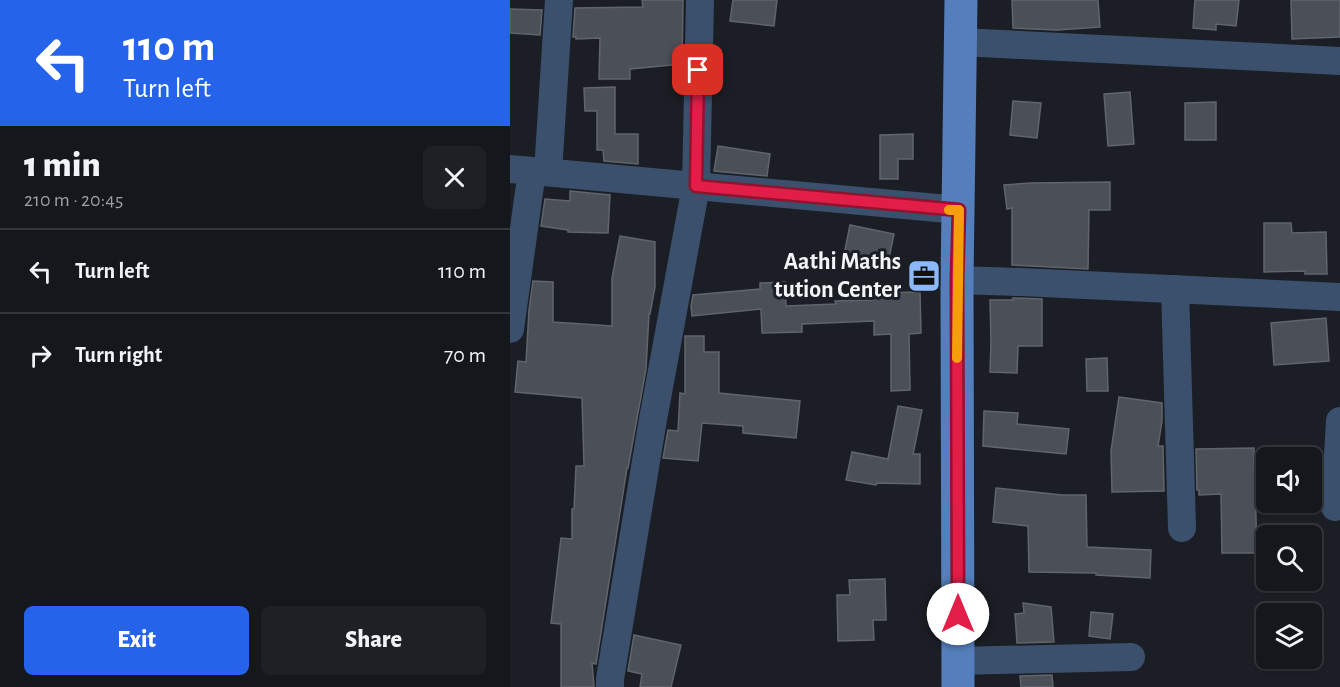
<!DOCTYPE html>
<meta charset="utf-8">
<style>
body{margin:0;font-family:"Alegreya Sans",sans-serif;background:#1d2025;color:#f1f3f6;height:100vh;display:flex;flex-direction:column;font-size:22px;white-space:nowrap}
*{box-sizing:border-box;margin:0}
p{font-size:20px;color:#9d9fa3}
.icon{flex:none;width:33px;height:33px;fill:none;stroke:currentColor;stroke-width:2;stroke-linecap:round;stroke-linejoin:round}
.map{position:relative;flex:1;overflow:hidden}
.sheet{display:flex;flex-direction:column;background:#14171c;width:510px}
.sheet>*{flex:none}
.hud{background:#2563eb;color:#fff;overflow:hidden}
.buttons{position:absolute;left:746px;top:447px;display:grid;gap:12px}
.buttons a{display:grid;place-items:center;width:66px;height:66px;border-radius:9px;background:#14171c;box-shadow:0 2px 4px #0004,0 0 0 2px #33363b;font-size:30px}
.pin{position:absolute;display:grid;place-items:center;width:51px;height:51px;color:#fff;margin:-26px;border-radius:12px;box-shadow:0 3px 9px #0006}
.me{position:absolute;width:66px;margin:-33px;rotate:0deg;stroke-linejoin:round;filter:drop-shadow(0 0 4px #0008)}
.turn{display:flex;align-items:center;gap:21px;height:126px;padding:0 24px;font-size:27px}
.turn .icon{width:78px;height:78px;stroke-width:2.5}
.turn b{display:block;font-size:42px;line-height:51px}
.round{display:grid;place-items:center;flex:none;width:63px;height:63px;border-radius:9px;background:#1d2025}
.headline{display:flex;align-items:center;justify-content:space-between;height:102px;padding:0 24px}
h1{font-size:36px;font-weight:800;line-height:45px}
.primary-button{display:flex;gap:12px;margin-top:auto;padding:12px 24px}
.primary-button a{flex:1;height:69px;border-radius:9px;background:#2563eb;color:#fff;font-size:24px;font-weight:800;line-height:69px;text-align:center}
.primary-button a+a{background:#1d2025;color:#f1f3f6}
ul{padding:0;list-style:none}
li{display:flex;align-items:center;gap:18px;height:84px;padding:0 24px;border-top:2px solid #33363b}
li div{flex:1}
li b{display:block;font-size:22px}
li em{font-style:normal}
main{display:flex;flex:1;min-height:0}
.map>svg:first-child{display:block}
.building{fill:#4b5057;stroke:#60656c;stroke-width:1.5}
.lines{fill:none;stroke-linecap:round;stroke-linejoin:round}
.minor{stroke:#3b506d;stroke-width:28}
.major{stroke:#557fbc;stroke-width:33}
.route-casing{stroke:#92132f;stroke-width:15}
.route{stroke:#e11d48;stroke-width:10}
.slow{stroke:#f59e0b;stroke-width:10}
.labels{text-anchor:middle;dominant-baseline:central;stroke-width:6;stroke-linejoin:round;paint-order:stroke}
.poi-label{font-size:24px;font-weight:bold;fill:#f2f5f9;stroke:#1b1f25;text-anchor:end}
</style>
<main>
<section class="sheet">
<div class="hud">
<div class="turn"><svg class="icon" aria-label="left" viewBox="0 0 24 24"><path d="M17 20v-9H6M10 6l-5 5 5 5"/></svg><div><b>110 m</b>Turn left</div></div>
</div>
<div class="headline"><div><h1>1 min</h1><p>210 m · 20:45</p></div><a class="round"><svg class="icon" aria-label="close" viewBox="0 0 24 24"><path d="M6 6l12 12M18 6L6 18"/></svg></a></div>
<ul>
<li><svg class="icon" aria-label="left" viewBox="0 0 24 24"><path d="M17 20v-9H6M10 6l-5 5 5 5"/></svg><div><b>Turn left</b></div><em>110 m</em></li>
<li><svg class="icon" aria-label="right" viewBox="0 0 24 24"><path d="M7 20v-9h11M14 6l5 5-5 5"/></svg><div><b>Turn right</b></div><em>70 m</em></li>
</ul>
<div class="primary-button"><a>Exit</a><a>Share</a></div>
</section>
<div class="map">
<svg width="830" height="687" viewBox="0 0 830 687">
<rect width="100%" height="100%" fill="#1b1f25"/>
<!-- building -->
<g class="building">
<polygon points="132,0 173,0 172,64 120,69 120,79 89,79 90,38 66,39 66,37 63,37 65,8 133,7"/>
<polygon points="223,0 267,0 264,26 220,21"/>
<polygon points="502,0 588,0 590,27 547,30 503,28"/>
<polygon points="685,0 729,0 726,26 706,24 706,30 683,28"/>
<polygon points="781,0 830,0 830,37 782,39"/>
<polygon points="0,9 32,10 30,35 0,33"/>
<polygon points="105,87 105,134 128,134 128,164 94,161 93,150 87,150 87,111 75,111 74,88"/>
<polygon points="620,92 624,144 598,146 594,94"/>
<polygon points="503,101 531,103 527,138 500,135"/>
<polygon points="706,102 706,140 675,140 675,103"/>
<polygon points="403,134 403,159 388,159 388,179 370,179 370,135"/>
<polygon points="208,146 260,154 257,176 204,171"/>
<polygon points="600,182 600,210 579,210 578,269 502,265 502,208 497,209 494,185 521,183"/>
<polygon points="60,191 100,195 98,233 58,232 58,230 31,226 35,199 60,201"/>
<polygon points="754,223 781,223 782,233 816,232 817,274 795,274 795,271 754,272"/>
<polygon points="340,225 384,234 378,263 334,255"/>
<polygon points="110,236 145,242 145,287 140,314 139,314 136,369 118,468 117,468 86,664 82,663 84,687 51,687 51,624 41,623 51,538 62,539 62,509 64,509 66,466 74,466 72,398 5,392 8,361 16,362 19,310 23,281 43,282 43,322 102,326 102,278"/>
<polygon points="275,282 276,306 326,304 325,301 363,300 363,293 410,292 411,333 399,334 400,390 381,391 381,334 364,335 364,321 292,324 292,332 252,333 251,309 182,316 181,306 183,295 250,289 250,283"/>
<polygon points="503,298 532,299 532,346 508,346 507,373 480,372 481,342 480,300 503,300"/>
<polygon points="816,318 819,361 764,365 761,323"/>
<polygon points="175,336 194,336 194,352 209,352 209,393 290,401 286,438 233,433 233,426 192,423 188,461 153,458 158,430 168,431 170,393 175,394"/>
<polygon points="597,358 598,391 577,391 576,359"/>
<polygon points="609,397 652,403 652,421 648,446 653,446 654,491 602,492 601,451"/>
<polygon points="388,406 412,410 403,454 410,454 410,484 367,483 366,485 336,480 342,452 378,459"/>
<polygon points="474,411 508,413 507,424 559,429 556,454 473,446"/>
<polygon points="744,448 747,553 712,553 711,494 689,495 689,490 687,490 686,449"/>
<polygon points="486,488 552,495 576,495 577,547 641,550 640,578 586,575 586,573 519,572 518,526 483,522"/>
<polygon points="375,579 376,620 363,620 364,640 328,641 327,595 340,595 339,580"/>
<polygon points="513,603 541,607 544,642 507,643 505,614 514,613"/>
<polygon points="581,612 603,614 600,639 579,636"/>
<polygon points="124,635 171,645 161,687 130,687 132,674 118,671"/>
<polygon points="542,675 543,687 511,687 510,676"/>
</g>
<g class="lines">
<!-- minor -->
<g class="minor">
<polyline points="451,42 830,61"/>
<polyline points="0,169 449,210"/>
<polyline points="38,172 49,0"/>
<polyline points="447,280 511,282 830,297"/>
<polyline points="665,289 672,528"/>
<polyline points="0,329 22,171"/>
<polyline points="825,507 830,421"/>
<polyline points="448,661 621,657"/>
<polyline points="100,687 100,679 142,425 186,186 190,0"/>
</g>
<!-- major -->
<polyline class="major" points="448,687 447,280 451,0"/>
</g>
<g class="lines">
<!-- route casing -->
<g class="route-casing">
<polyline id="route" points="188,70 186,186 449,210 447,280 448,614"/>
</g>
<!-- route -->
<use href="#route" class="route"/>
<!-- slow -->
<polyline class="slow" points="439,210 449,210 447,358"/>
</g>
<!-- icons -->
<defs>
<g id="office-square" transform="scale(1.725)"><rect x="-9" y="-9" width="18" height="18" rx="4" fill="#8bb9fc" stroke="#1b1f25"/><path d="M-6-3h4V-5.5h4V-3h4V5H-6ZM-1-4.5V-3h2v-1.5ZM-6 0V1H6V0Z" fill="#111"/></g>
</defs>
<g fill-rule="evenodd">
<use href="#office-square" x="414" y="276"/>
</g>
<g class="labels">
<!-- poi labels -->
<g class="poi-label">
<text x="391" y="262">Aathi Maths<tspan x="391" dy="28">tution Center</tspan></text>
</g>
</g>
</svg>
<div class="buttons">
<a><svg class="icon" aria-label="sound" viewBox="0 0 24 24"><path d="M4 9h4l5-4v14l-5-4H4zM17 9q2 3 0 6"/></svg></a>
<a><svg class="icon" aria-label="search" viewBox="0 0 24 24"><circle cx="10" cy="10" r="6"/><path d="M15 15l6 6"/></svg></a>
<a><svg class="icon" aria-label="layers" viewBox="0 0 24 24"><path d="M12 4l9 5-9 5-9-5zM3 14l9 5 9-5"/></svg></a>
</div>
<div class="pin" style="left:188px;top:70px;background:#d93025"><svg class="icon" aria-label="arrive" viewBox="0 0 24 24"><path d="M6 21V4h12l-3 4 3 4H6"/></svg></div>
<svg class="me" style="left:448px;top:614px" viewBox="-20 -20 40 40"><circle r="19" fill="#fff"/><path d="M0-13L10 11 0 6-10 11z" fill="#e11d48"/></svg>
</div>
</main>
